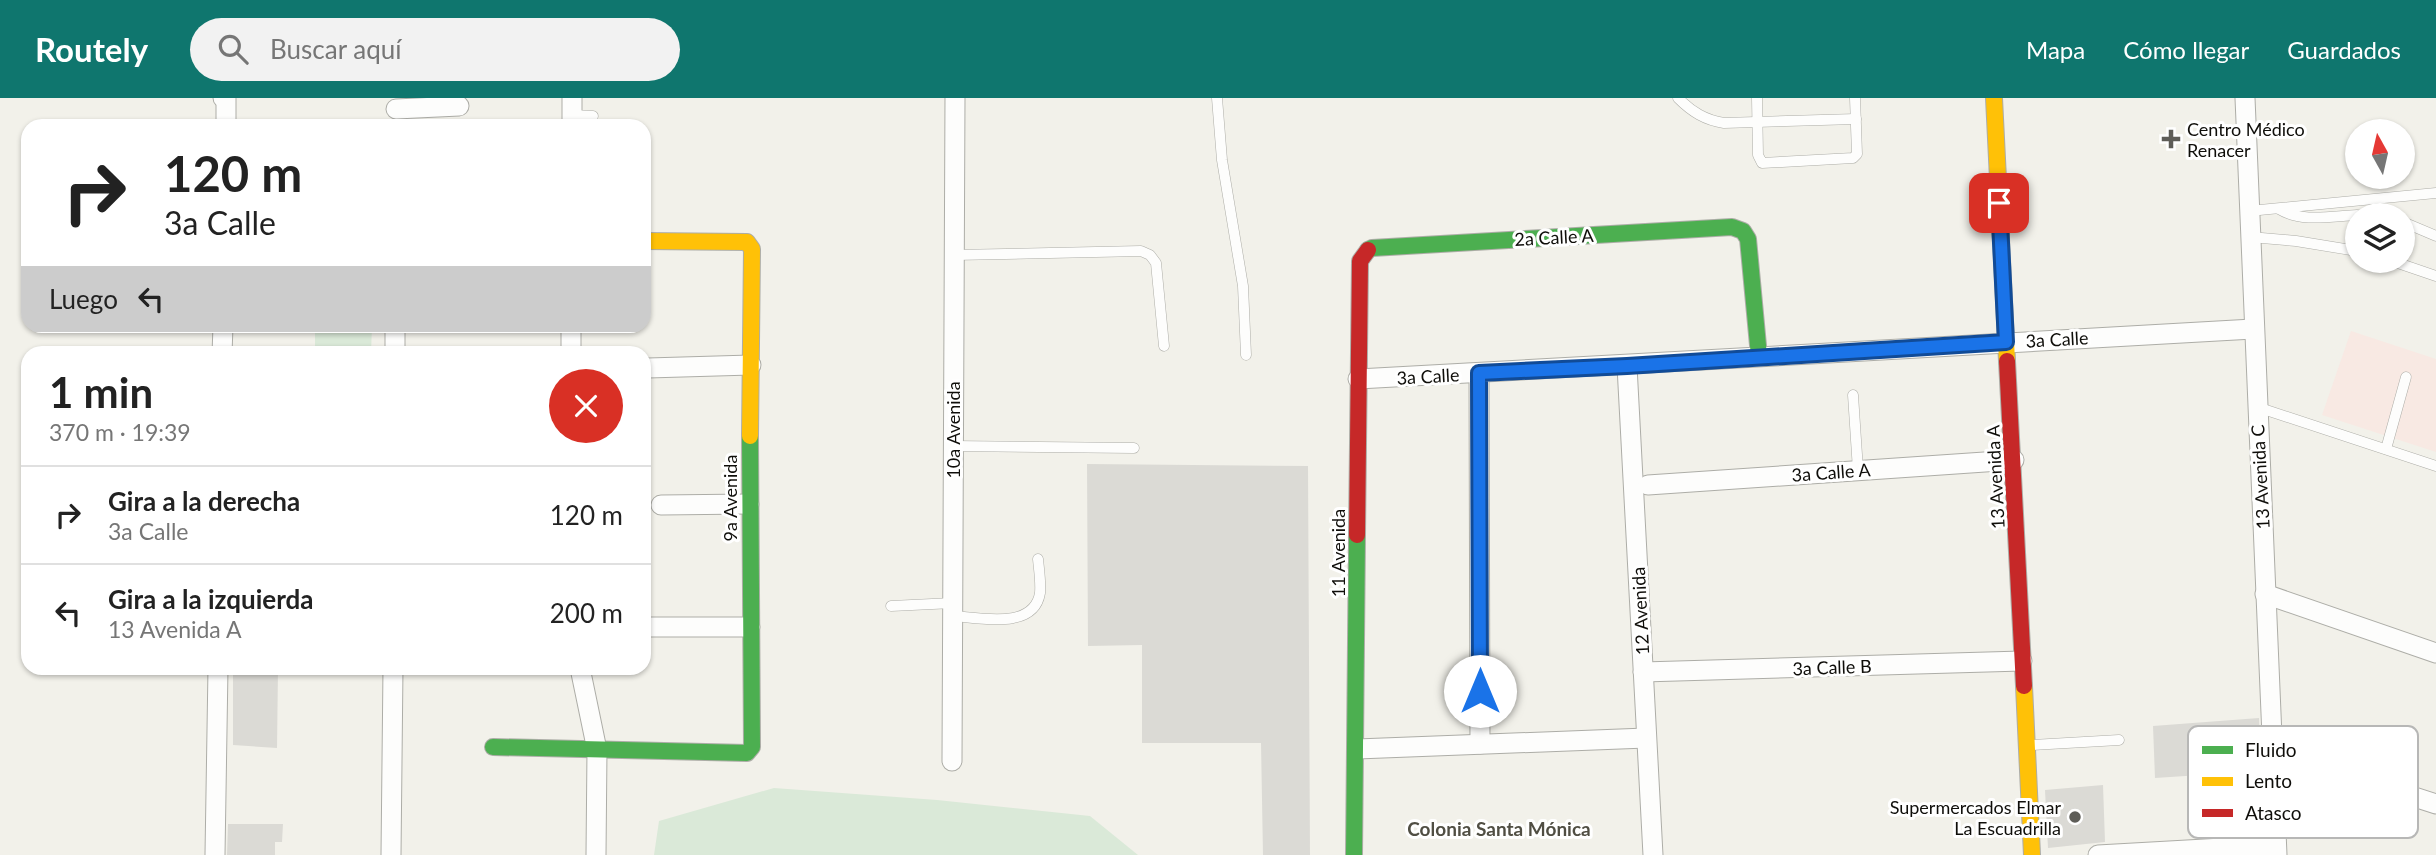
<!DOCTYPE html>
<html lang="es">
<meta charset="utf-8">
<style>
body{margin:0;font-family:Lato,sans-serif;background:#f2f2f2;color:#222;height:100vh;display:flex;flex-direction:column;font-size:26px;white-space:nowrap}
*{box-sizing:border-box;margin:0}
p{font-size:23px;color:#767676}
.icon{flex:none;width:38px;height:38px;fill:none;stroke:currentColor;stroke-width:2;stroke-linecap:round;stroke-linejoin:round}
.map{position:relative;flex:1;overflow:hidden}
.side{position:absolute;left:21px;top:248px;width:630px;height:329px;display:flex;flex-direction:column;background:#fff;border-radius:21px;box-shadow:0 2px 5px #0004}
.side>*{flex:none}
.hud{position:absolute;left:21px;top:21px;width:630px;height:214px;border-radius:21px;box-shadow:0 2px 5px #0004;background:#fff;color:#222;overflow:hidden}
.needle{width:46px;rotate:352deg}
.buttons{position:absolute;left:2345px;top:21px;display:grid;gap:14px}
.buttons a{display:grid;place-items:center;width:70px;height:70px;border-radius:50%;background:#fff;box-shadow:0 2px 5px #0004;font-size:35px}
.pin{position:absolute;display:grid;place-items:center;width:60px;height:60px;color:#fff;margin:-30px;border-radius:14px;box-shadow:0 4px 10px #0006}
.me{position:absolute;width:77px;margin:-38px;rotate:0deg;stroke-linejoin:round;filter:drop-shadow(0 0 5px #0008)}
.turn{display:flex;align-items:center;gap:24px;height:147px;padding:0 28px;font-size:32px}
.turn .icon{width:91px;height:91px;stroke-width:2.5}
.turn b{display:block;font-size:49px;line-height:60px}
.then{display:flex;align-items:center;height:66px;padding:0 28px;background:#0003;gap:14px;font-size:26px}
.round{display:grid;place-items:center;flex:none;width:74px;height:74px;border-radius:37px;background:#f2f2f2}
.overview{display:flex;align-items:center;justify-content:space-between;height:119px;padding:0 28px}
h1{font-size:42px;font-weight:700;line-height:52px}
ul{padding:0;list-style:none}
li{display:flex;align-items:center;gap:21px;height:98px;padding:0 28px;border-top:2px solid #e0e0e0}
li div{flex:1}
li b{display:block;font-size:26px}
li em{font-style:normal}
header{display:flex;align-items:center;gap:42px;box-sizing:border-box;height:98px;padding:0 35px;background:#0f766e;color:#fff}
header strong{font-size:33px}
nav{display:flex;gap:38px;margin-inline-start:auto;font-size:24px}
.search{width:490px;height:63px;background:#f2f2f2;display:flex;align-items:center;gap:18px;box-sizing:border-box;padding:0 24px;border-radius:38px;color:#767676;font-size:26px}
.map>svg:first-child{display:block}
.industrial{fill:#f8e9e3}
.green{fill:#dae9d8}
.building{fill:#dbdad5}
.lines{fill:none;stroke-linecap:round;stroke-linejoin:round}
.lane-casing{stroke:#adada7;stroke-width:11}
.street-casing{stroke:#adada7;stroke-width:21}
.fast-casing{stroke:#adada7;stroke-width:18}
.slow-casing{stroke:#adada7;stroke-width:18}
.jam-casing{stroke:#adada7;stroke-width:18}
.lane{stroke:#fdfdfc;stroke-width:10}
.street{stroke:#fdfdfc;stroke-width:19}
.fast{stroke:#4caf50;stroke-width:16}
.slow{stroke:#ffc107;stroke-width:16}
.jam{stroke:#c62828;stroke-width:16}
.route-casing{stroke:#114b97;stroke-width:18}
.route{stroke:#1a73e8;stroke-width:12}
.poi-dot{fill:#5e5d58;stroke:#fff;stroke-width:2.5}
.labels{text-anchor:middle;dominant-baseline:central;stroke-width:6;stroke-linejoin:round;paint-order:stroke}
.poi-label{font-size:18px;fill:#0f0e0a;stroke:#fff;text-anchor:start}
.street-label{font-size:18px;fill:#0f0e0a;stroke:#fff}
.neighbourhood-label{font-size:19px;font-weight:bold;fill:#504e43;stroke:#fff}
.key{fill:#fff;stroke:#b7b7b6;stroke-width:2}
.key-label{font-size:19px;fill:#0f0e0a}
</style>
<header>
<strong>Routely</strong>
<div class="search"><svg class="icon" aria-label="search" viewBox="0 0 24 24"><circle cx="10" cy="10" r="6"/><path d="M15 15l6 6"/></svg>Buscar aquí</div>
<nav><a>Mapa</a><a>Cómo llegar</a><a>Guardados</a></nav>
</header>
<div class="map">
<svg width="2436" height="757" viewBox="0 0 2436 757">
<rect width="100%" height="100%" fill="#f2f1ea"/>
<!-- industrial -->
<polygon class="industrial" points="2351,233 2436,261 2436,354 2322,317"/>
<!-- green -->
<g class="green">
<polygon points="315,228 372,228 371,255 315,255"/>
<polygon points="774,690 937,702 1090,718 1138,757 654,757 659,723"/>
</g>
<!-- building -->
<g class="building">
<polygon points="1087,366 1308,368 1310,757 1263,757 1261,645 1142,645 1142,547 1088,548"/>
<polygon points="278,571 277,650 233,647 233,572"/>
<polygon points="2259,620 2261,673 2155,680 2153,628"/>
<polygon points="2103,687 2105,744 2048,750 2045,692"/>
<polygon points="228,726 283,726 282,744 275,744 275,757 227,757"/>
</g>
<g class="lines">
<!-- lane casing -->
<g class="lane-casing">
<g id="lane">
<polyline points="1217,0 1222,62 1243,188 1246,257"/>
<path d="M1678,0C1692,14 1705,22 1724,25L1856,21"/>
<polyline points="1757,0 1758,57 1762,65 1853,60 1857,56 1855,0"/>
<polyline points="572,17 593,18"/>
<path d="M2279,111C2302,125 2332,118 2357,117"/>
<polyline points="2249,113 2436,95"/>
<polyline points="2361,117 2386,117"/>
<polyline points="2403,124 2436,138"/>
<polyline points="2250,139 2296,143 2357,153"/>
<polyline points="954,157 1141,153 1150,157 1156,165 1164,248"/>
<polyline points="2392,163 2436,178"/>
<polyline points="1853,297 1858,372"/>
<polyline points="2257,309 2436,368"/>
<polyline points="953,348 1134,350"/>
<polyline points="2386,351 2406,279"/>
<polyline points="891,508 953,505"/>
<path d="M953,518C981,520 1034,532 1040,495C1041,484 1039,472 1038,461"/>
<polyline points="2030,647 2119,642"/>
</g>
</g>
<!-- street casing -->
<g class="street-casing">
<g id="street">
<polyline points="223,0 226,0 226,28"/>
<polyline points="2245,0 2277,757"/>
<polyline points="396,11 459,8"/>
<polyline points="572,28 572,0"/>
<polyline points="222,256 223,228"/>
<polyline points="395,256 395,228"/>
<polyline points="571,256 571,228"/>
<polyline points="1627,268 1653,757"/>
<polyline points="648,270 751,267"/>
<polyline points="1479,275 1480,646"/>
<path d="M1358,281C1656,267 1955,246 2253,231"/>
<polyline points="1648,387 2014,362"/>
<polyline points="661,407 749,406"/>
<polyline points="2265,496 2436,555"/>
<polyline points="644,529 750,529"/>
<polyline points="580,570 597,652 596,757"/>
<polyline points="1643,574 2022,563"/>
<polyline points="1357,651 1646,640"/>
<polyline points="2272,653 2436,706"/>
<polyline points="952,663 955,0"/>
<polyline points="215,757 218,570"/>
<polyline points="391,757 393,570"/>
<polyline points="2098,757 2276,747"/>
</g>
</g>
<!-- fast casing -->
<g class="fast-casing">
<g id="fast">
<polyline points="1368,152 1372,150 1732,129 1743,133 1748,141 1759,258"/>
<polyline points="493,649 747,655 752,649 750,338"/>
<polyline points="1354,757 1357,437"/>
</g>
</g>
<!-- slow casing -->
<g class="slow-casing">
<g id="slow">
<polyline points="1994,0 2007,263"/>
<polyline points="644,143 747,144 752,151 750,338"/>
<polyline points="2024,588 2032,757"/>
</g>
</g>
<!-- jam casing -->
<g class="jam-casing">
<g id="jam">
<polyline points="2007,263 2024,588"/>
<polyline points="1357,437 1360,163 1368,152"/>
</g>
</g>
<!-- lane -->
<use href="#lane" class="lane"/>
<!-- street -->
<use href="#street" class="street"/>
<!-- fast -->
<use href="#fast" class="fast"/>
<!-- slow -->
<use href="#slow" class="slow"/>
<!-- jam -->
<use href="#jam" class="jam"/>
</g>
<g class="lines">
<!-- route casing -->
<g class="route-casing">
<polyline id="route" points="1480,593 1479,275 1627,268 2006,244 1999,105"/>
</g>
<!-- route -->
<use href="#route" class="route"/>
</g>
<!-- markers -->
<g class="poi-dot">
<path d="M2167.5 30.5h7v7h7v7h-7v7h-7v-7h-7v-7h7z"/>
<circle cx="2075" cy="719" r="7"/>
</g>
<g class="labels">
<!-- poi labels -->
<g class="poi-label">
<text x="2187" y="31">Centro Médico<tspan x="2187" dy="21">Renacer</tspan></text>
<text x="2061" y="709" text-anchor="end">Supermercados Elmar<tspan x="2061" dy="21">La Escuadrilla</tspan></text>
</g>
<!-- street labels -->
<g class="street-label">
<text transform="translate(1554 139) rotate(-3)">2a Calle A</text>
<text transform="translate(2057 241) rotate(-3)">3a Calle</text>
<text transform="translate(1428 278) rotate(-3)">3a Calle</text>
<text transform="translate(953 332) rotate(-90)">10a Avenida</text>
<text transform="translate(1831 374) rotate(-4)">3a Calle A</text>
<text transform="translate(1995 379) rotate(-93)">13 Avenida A</text>
<text transform="translate(2260 379) rotate(-93)">13 Avenida C</text>
<text transform="translate(730 400) rotate(-90)">9a Avenida</text>
<text transform="translate(1338 455) rotate(-90)">11 Avenida</text>
<text transform="translate(1640 513) rotate(-93)">12 Avenida</text>
<text transform="translate(1832 569) rotate(-2)">3a Calle B</text>
</g>
<!-- neighbourhood labels -->
<g class="neighbourhood-label">
<text x="1499" y="730">Colonia Santa Mónica</text>
</g>
</g>
<!-- legend -->
<rect x="2188" y="628" width="230" height="112" rx="10" class="key"/>
<rect x="2202" y="648" width="31" height="8" fill="#4caf50"/>
<rect x="2202" y="679" width="31" height="9" fill="#ffc107"/>
<rect x="2202" y="711" width="31" height="8" fill="#c62828"/>
<g class="key-label">
<text x="2245" y="659">Fluido</text>
<text x="2245" y="690">Lento</text>
<text x="2245" y="722">Atasco</text>
</g>
</svg>
<div class="buttons">
<a><svg class="needle" viewBox="-14 -14 28 28"><path d="M0-13l5 13h-10z" fill="#e53935"/><path d="M0 13l5-13h-10z" fill="#767676"/></svg></a>
<a><svg class="icon" aria-label="layers" viewBox="0 0 24 24"><path d="M12 4l9 5-9 5-9-5zM3 14l9 5 9-5"/></svg></a>
</div>
<div class="pin" style="left:1999px;top:105px;background:#d93025"><svg class="icon" aria-label="arrive" viewBox="0 0 24 24"><path d="M6 21V4h12l-3 4 3 4H6"/></svg></div>
<svg class="me" style="left:1480px;top:593px" viewBox="-20 -20 40 40"><circle r="19" fill="#fff"/><path d="M0-13L10 11 0 6-10 11z" fill="#1a73e8"/></svg>
<div class="hud">
<div class="turn"><svg class="icon" aria-label="right" viewBox="0 0 24 24"><path d="M7 20v-9h11M14 6l5 5-5 5"/></svg><div><b>120 m</b>3a Calle</div></div>
<div class="then">Luego<svg class="icon" aria-label="left" viewBox="0 0 24 24"><path d="M17 20v-9H6M10 6l-5 5 5 5"/></svg></div>
</div>
<section class="side">
<div class="overview"><div><h1>1 min</h1><p>370 m · 19:39</p></div><a class="round" style="background:#d93025;color:#fff"><svg class="icon" aria-label="close" viewBox="0 0 24 24"><path d="M6 6l12 12M18 6L6 18"/></svg></a></div>
<ul>
<li><svg class="icon" aria-label="right" viewBox="0 0 24 24"><path d="M7 20v-9h11M14 6l5 5-5 5"/></svg><div><b>Gira a la derecha</b><p>3a Calle</p></div><em>120 m</em></li>
<li><svg class="icon" aria-label="left" viewBox="0 0 24 24"><path d="M17 20v-9H6M10 6l-5 5 5 5"/></svg><div><b>Gira a la izquierda</b><p>13 Avenida A</p></div><em>200 m</em></li>
</ul>
</section>
</div>
